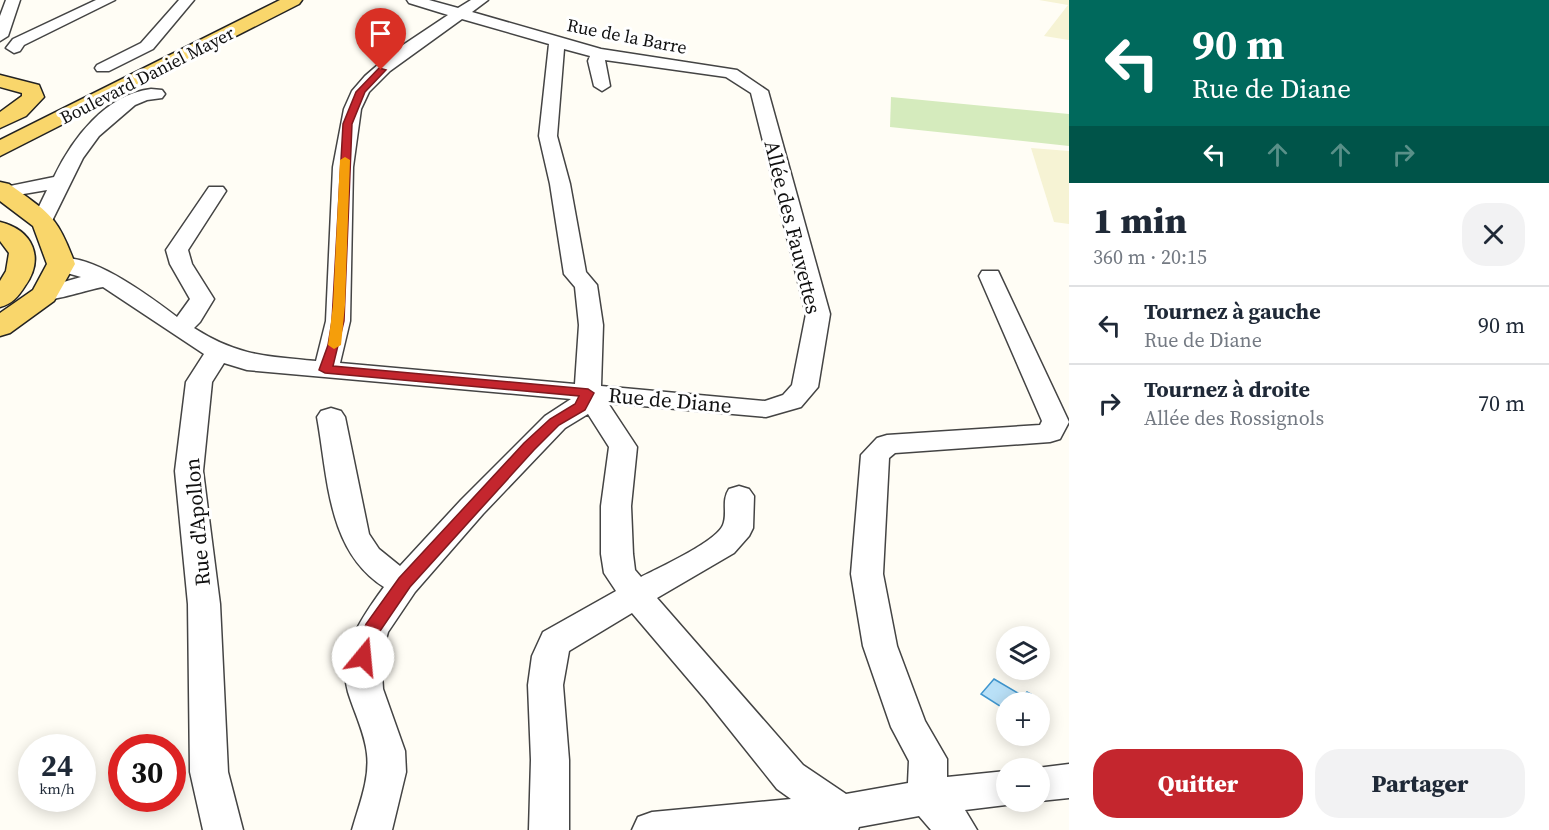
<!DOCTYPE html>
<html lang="fr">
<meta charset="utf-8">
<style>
body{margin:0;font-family:"Source Serif 4",serif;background:#f2f2f3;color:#1f2937;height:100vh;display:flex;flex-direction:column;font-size:22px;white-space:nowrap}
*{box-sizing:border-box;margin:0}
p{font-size:20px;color:#747a83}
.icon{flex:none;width:33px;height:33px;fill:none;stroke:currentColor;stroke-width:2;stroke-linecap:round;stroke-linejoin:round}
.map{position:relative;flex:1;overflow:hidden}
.details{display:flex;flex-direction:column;background:#fff;width:480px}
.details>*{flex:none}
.banner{background:#00695c;color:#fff;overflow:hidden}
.buttons{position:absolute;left:996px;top:626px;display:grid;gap:12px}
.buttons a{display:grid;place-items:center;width:54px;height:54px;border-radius:50%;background:#fff;box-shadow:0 3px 15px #0003;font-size:30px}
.speed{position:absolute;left:18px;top:734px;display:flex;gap:12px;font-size:30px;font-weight:700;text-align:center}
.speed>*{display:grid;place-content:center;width:78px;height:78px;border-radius:50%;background:#fff;box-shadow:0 3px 15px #0003;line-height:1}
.speed small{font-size:15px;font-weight:400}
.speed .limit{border:9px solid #d22;background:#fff;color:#111}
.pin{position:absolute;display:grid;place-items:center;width:51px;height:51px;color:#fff;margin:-62px -26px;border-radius:50% 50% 50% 0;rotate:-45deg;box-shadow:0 0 6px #0007}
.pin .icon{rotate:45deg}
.me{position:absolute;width:66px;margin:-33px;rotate:17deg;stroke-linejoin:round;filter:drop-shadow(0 0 4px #0008)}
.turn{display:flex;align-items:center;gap:21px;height:126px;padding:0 24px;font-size:27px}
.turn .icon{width:78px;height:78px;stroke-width:2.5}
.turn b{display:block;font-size:42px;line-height:51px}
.lanes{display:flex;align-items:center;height:57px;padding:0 24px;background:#0003;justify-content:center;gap:30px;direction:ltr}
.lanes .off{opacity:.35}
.round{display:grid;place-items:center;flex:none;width:63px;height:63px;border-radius:24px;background:#f2f2f3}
.headline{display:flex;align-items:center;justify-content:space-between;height:102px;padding:0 24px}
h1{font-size:36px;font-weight:800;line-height:45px}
.primary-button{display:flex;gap:12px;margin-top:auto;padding:12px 24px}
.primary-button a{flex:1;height:69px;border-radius:24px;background:#c4262e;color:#fff;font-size:24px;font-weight:800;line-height:69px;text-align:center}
.primary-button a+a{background:#f2f2f3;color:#1f2937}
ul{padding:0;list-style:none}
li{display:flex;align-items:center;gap:18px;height:78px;padding:0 24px;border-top:2px solid #e0e1e3}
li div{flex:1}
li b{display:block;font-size:22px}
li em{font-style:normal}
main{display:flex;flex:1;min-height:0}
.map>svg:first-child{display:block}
.farmland{fill:#f6f3d4}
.green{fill:#d5ebbd}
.water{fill:#b9e0f7;stroke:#3f96cf;stroke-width:1.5}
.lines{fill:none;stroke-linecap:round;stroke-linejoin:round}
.minor-casing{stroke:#444;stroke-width:3}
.primary-casing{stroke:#222;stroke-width:3}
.minor{fill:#fff;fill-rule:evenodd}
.primary{fill:#f9d66b;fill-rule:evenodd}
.route{fill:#c4262e;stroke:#7f191e;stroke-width:1.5}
.slow{fill:#f59e0b}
.labels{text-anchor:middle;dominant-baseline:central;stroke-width:6;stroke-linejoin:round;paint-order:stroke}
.far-street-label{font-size:18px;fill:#111;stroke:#fff}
.street-label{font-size:21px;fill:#111;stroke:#fff}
</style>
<main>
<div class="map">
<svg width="1069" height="830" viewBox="0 0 1069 830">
<rect width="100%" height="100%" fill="#fffdf5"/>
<!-- farmland -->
<g class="farmland">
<polygon points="1039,0 1069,0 1069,40 1044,36 1068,5"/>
<polygon points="1031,148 1069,151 1069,224 1054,222"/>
</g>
<!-- green -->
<polygon class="green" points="891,97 1069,114 1069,146 890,127"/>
<!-- water -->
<polygon class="water" points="994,679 1023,696 1027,692 1036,697 1033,702 1006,702 1006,710 981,694"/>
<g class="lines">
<!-- minor casing -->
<g class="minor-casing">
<g id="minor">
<polygon points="6,0 20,0 8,36 0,41 0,16"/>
<polygon points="96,0 115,0 24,45 20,51 14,53 6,48 13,39"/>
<polygon points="179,0 194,0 153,49 109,71 97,71 95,68 97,65 141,43"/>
<path d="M407,0H429L458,8L471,0H488L472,12L601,49L737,70L768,91L830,314L818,387L801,407L766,417L608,403L637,447L631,506L633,554L635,570L641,577C658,568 716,542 723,525C728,513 721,501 729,489L739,486L749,489L754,496L753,528L749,536L734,553L657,598L803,765L846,794L908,783L909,761L891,727L863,646L851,574L861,455L877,438L887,435L1040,425L1042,421L979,276L982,271H998L1069,422L1060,439L1050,442L895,453L889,458L883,574L897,646L925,721L947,759V777L1006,771V801H1018L1006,805L965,810L977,830H931L919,816L859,827L858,830H632L638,817L652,812L791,799L777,789L706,700L632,613L569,651L563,685L569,760V830H529L531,760L528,685L532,656L543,632L616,591L604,573L601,554V506L609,447L588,414L565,428L483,514L415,592L388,632L381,657L383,689L405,751L406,772L392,830H352C359,805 370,779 367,754C365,733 354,712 348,692C337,652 362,617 384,587C327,551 328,477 317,417L321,411L331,408L341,411L345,417L369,534L379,549L400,566L461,500L545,416L571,399L247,370L224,363L212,382L203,471L220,604L228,772L243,830H203L190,772L188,604L175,471L186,382L204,354L103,287C86,290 49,303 36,300L32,295L36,290L81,277L53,269L50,264L53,259C89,250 149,296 177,317L190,299L170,264L166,250L209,187H223L226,191L188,250L192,264L214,299L200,322L194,328C238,356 265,356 316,361L326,321L333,167L344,109L352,91L365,76L394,51L448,15L409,3ZM462,19L549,44L539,136L550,184L564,274L575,287L579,325L575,384L340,363L350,321L353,167L361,109L369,92L390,71ZM564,49L590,56L588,61L594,86L602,91L610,86L605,60L726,77L751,93L806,314L792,385L783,395L765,401L601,386L603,325L597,285L586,272L570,184L557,136Z"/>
<path d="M151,89L162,90L165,94L162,98L147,100L135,105L99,136L83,158L50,225H36L32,221L47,190L0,198V188L54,177C72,139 106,94 151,89Z"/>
<polygon points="1069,764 1069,798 1040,801 1040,768 1037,768"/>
</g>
</g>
<!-- primary casing -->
<g class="primary-casing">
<g id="primary">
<polygon points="280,0 302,0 299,4 0,156 0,140"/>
<polygon points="0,75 39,85 44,97 26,116 0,128 0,112 22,96 22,93 0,87"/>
<path d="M0,182L9,184C50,214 57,215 75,264L54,301L10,333L0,336V313L33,290L47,264L33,226L0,201Z"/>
<path d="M0,222C33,230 45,258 25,286C18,297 12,304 0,307V281L6,271L9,253L0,241Z"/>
</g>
</g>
<!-- minor -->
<use href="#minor" class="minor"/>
<!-- primary -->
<use href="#primary" class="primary"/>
</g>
<!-- route -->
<polygon class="route" points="379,68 386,70 365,92 352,124 344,321 333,366 588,389 594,393 585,410 559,425 534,450 410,587 380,631 370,662 357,662 355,657 366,624 399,578 524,443 550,419 575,404 579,396 325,373 319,370 328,345 332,321 343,124 356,92"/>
<!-- slow -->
<polygon class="slow" points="345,157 350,160 345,305 341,345 334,349 328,345 333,305 340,160"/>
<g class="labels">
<!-- far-street labels -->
<g class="far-street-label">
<text transform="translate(627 36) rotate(11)">Rue de la Barre</text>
<text transform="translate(147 75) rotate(-27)">Boulevard Daniel Mayer</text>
</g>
<!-- street labels -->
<g class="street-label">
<text transform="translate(793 227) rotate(76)">Allée des Fauvettes</text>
<text transform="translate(670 400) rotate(5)">Rue de Diane</text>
<text transform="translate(197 522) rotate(-95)">Rue d'Apollon</text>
</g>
</g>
</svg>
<div class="buttons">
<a><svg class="icon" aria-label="layers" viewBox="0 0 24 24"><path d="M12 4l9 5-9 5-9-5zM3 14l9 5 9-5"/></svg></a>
<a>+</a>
<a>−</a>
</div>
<div class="speed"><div>24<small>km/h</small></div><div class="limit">30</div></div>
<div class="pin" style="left:381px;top:70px;background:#d93025"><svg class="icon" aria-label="arrive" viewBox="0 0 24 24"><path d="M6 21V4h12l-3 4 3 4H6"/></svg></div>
<svg class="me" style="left:363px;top:657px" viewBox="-20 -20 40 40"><circle r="19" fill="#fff"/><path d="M0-13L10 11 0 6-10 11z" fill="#c4262e"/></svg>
</div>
<section class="details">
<div class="banner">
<div class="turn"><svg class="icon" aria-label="left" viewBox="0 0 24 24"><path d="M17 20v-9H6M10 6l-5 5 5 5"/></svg><div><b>90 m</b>Rue de Diane</div></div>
<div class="lanes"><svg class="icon" aria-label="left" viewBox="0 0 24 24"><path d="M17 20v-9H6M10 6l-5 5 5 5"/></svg><svg class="icon off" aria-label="ahead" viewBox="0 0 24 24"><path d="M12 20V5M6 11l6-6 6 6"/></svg><svg class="icon off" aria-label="ahead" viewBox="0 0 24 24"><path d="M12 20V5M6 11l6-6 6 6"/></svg><svg class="icon off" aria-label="right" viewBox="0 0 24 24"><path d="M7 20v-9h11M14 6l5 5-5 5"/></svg></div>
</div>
<div class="headline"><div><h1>1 min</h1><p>360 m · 20:15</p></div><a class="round"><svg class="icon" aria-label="close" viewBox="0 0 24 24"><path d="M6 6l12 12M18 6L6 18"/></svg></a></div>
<ul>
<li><svg class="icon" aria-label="left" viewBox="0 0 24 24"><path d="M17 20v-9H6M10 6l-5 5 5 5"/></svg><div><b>Tournez à gauche</b><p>Rue de Diane</p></div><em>90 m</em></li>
<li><svg class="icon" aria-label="right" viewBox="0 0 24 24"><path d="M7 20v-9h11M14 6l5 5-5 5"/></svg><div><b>Tournez à droite</b><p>Allée des Rossignols</p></div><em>70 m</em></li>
</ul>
<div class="primary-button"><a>Quitter</a><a>Partager</a></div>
</section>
</main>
